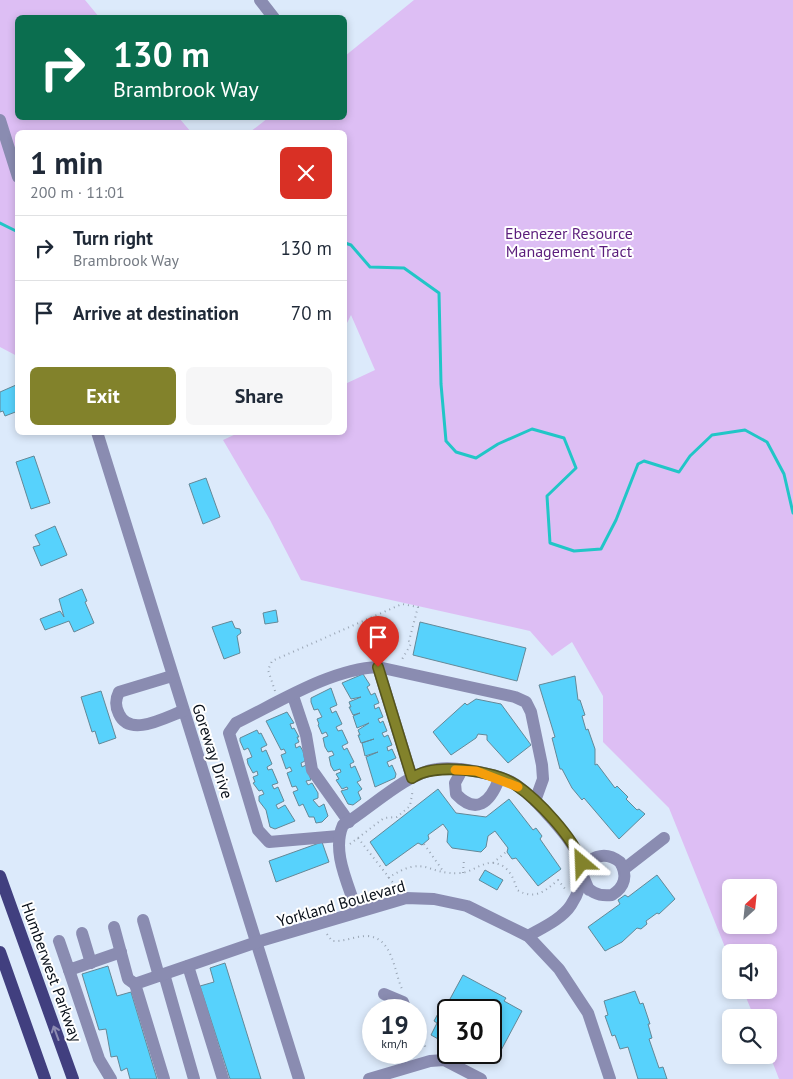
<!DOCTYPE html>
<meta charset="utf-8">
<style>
body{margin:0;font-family:"PT Sans",sans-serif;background:#f6f6f7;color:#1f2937;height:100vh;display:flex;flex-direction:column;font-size:19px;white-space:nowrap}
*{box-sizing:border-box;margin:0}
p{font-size:16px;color:#747a83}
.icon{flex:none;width:28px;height:28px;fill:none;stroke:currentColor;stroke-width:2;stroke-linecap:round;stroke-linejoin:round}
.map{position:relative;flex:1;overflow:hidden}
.panel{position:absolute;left:15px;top:130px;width:332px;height:305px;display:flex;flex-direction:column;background:#fff;border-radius:8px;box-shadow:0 2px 8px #0003}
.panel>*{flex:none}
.banner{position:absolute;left:15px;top:15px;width:332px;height:105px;border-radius:8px;box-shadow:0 2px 8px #0003;background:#0b6e4f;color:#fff;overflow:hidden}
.needle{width:32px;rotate:27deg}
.fabs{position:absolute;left:722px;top:879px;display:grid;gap:10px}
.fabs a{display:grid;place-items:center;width:55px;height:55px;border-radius:8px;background:#fff;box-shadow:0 2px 8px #0003;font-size:25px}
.speed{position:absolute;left:362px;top:999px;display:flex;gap:10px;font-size:25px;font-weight:700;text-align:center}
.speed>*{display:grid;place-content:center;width:65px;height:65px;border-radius:50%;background:#fff;box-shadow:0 2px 8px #0003;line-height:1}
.speed small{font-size:12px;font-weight:400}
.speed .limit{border:2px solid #111;border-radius:8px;background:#fff;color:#111}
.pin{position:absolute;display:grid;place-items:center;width:42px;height:42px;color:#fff;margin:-51px -21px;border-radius:50% 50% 50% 0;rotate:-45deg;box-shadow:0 0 5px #0007}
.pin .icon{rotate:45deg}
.me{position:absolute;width:55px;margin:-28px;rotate:334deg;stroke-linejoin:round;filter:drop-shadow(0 0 4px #0008)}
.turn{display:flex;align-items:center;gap:18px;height:105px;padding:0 15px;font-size:22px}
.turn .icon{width:65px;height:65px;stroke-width:2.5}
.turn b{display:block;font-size:35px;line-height:42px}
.round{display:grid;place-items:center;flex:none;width:52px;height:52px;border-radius:8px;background:#f6f6f7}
.summary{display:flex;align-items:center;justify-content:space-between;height:85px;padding:0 15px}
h1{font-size:30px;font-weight:700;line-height:38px}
.action{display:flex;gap:10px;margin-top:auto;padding:10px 15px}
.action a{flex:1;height:58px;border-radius:8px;background:#82822b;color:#fff;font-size:20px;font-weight:700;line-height:58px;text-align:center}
.action a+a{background:#f6f6f7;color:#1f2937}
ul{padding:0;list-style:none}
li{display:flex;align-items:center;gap:15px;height:65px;padding:0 15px;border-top:1px solid #e0e1e3}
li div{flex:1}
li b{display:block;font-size:19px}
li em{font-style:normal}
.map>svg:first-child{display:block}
.green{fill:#ddbef4;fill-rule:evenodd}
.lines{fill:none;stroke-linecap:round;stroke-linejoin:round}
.stream{stroke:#21c6c7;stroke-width:3}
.building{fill:#57d2fc;stroke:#648897}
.path{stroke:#99a5b4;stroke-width:2;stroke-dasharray:1 4;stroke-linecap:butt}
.minor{stroke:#8a8cb1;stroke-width:12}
.major{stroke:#413f7f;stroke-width:12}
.oneway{stroke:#8d8cb2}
.route-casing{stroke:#54541c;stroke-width:12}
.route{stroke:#82822b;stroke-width:9}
.slow{stroke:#f59e0b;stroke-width:9}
.labels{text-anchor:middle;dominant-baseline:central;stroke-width:4;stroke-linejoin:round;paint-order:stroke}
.park-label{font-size:16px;fill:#5b1e7c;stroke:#fff}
.street-label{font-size:16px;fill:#080f19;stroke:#fff}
</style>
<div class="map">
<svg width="793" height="1079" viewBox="0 0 793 1079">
<rect width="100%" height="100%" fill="#dceafb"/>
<!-- green -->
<g class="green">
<polygon points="0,0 85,0 99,17 18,18 18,118 179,118 191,132 18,132 17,356 0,347"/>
<path d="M414,0H793V1079H779L769,1053V1018L754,1017L743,990H769V952H731V962L669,808L603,742V696L572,642L552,656L530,631L301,580L270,520L223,440L238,433L345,432V384L375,370L351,315L345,327V132H250L268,118H345V56ZM731,888H769V925H731Z"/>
</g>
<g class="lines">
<!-- stream -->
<g class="stream">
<polyline points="0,223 18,232"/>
<polyline points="345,243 351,245 370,267 404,268 439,293 441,384 446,441 456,452 476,458 498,444 532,429 564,438 576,468 547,496 550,543 574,551 601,549 616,520 638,464 644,461 679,472 690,456 712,435 745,430 767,442 784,474 793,513"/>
</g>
</g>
<!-- building -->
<g class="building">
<polygon points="16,385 18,411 5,416 3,411 0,412 0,392"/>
<polygon points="34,456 50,503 31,509 16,462"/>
<polygon points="206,478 220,517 203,524 189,484"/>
<polygon points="55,526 67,555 41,566 33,547 40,545 35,535"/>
<polygon points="82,589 87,601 85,602 94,623 74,632 69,621 45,630 40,619 60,611 64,617 59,599"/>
<polygon points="276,610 278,622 265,624 263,613"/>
<polygon points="232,621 235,628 240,629 241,633 237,636 240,653 224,659 212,627"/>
<polygon points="420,622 526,648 517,681 413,655"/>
<polygon points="363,674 370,685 367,687 371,695 375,693 379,703 374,705 375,709 379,707 383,717 378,719 380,723 383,721 387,731 382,733 384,737 388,735 392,745 387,747 388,751 392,749 396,758 387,762 389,767 392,765 396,774 395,778 375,787 366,757 378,752 365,756 362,743 374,739 361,743 358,735 360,735 358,730 369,723 357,728 353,716 360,713 353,715 349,707 351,707 349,702 361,697 351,699 342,683"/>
<polygon points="575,676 578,700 580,700 585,715 582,716 586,730 588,729 595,749 595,765 597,764 615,788 617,786 628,797 626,799 637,810 639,809 645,814 619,839 584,798 582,800 572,788 562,769 560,769 552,738 555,737 539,685"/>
<polygon points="331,688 337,705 330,708 332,713 336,711 342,724 336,727 338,731 342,730 348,743 342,746 344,750 347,748 354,762 350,764 351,768 355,766 361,780 357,782 362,789 358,792 361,799 353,805 348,804 341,791 348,789 347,787 342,789 336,780 339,779 336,774 341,772 340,769 334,771 331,766 329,757 334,755 332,751 328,752 325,747 323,738 328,736 326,732 322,734 318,725 319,724 317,719 322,717 318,709 314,710 311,702 311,698"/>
<polygon points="101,691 116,738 99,744 95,731 92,732 81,697"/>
<polygon points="476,699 501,704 531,745 508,763 487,740 487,735 478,734 476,738 451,755 433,732 465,703 467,705"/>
<polygon points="287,712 294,723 290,724 292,729 294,728 299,737 297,737 299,742 295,744 296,748 300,746 303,751 305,761 301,763 302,767 306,765 311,780 306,781 308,785 312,783 318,793 318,798 313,800 319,807 324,804 328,816 322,822 316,823 314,817 309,817 303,804 299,806 293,792 298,790 296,786 292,787 287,773 292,771 290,767 286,769 281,755 286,753 284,749 281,750 266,721"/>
<polygon points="257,730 259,734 261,733 267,745 261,748 262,752 266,750 272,764 267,767 268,770 272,769 278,783 272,785 274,789 278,787 284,801 276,805 278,809 285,805 295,821 275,829 270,827 266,810 259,801 259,796 264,794 262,790 259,791 253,783 255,782 253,777 258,775 257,771 253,773 248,764 247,759 252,757 250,752 248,748 244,750 240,741 240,738"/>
<polygon points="438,789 456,813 486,817 509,799 533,830 536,828 542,836 540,839 561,869 538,886 516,858 512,859 507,852 508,848 495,831 488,836 486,847 481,852 452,848 447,842 448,831 443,824 428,835 429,839 422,845 418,843 386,866 370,842"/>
<polygon points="322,842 329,862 276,882 269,861"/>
<polygon points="485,870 503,880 497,890 479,880"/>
<polygon points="657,875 675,899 659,914 657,913 646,921 647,924 641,929 637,928 622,942 605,951 588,927 620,904 618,900 625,895 628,897"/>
<polygon points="225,963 261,1079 230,1079 200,986 214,982 210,968"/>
<polygon points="108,966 117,996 131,992 157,1079 130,1079 127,1068 121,1071 117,1056 111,1057 106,1029 99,1030 82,974"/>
<polygon points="463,975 506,998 504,1001 522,1011 498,1056 491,1052 491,1010 449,1010 449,1045 431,1035 437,1023 434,1021 441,1008 444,1010"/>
<polygon points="635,991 640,1004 643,1003 650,1024 648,1024 652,1038 649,1039 659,1068 663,1067 667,1079 638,1079 628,1047 620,1049 615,1035 612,1036 605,1016 608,1015 604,1001"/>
</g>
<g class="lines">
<!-- path -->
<g class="path">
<polyline points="275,691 268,670 272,661 402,604 418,607 409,641 411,644 401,661"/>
<polyline points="358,838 398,889"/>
<polyline points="350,844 384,818 397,817 410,806 413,789"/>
<polyline points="424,844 443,871"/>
<polyline points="493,863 506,852"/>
<polyline points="463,873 464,859"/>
<path d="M388,878C426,853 427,876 461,873C472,872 482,862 493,863C508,864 514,878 517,890C535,900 544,892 558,880L566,890"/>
<path d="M327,934L332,941C344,942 355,936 367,936C393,937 394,972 402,989"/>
<polyline points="416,1017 426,1049"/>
</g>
<!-- minor -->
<g class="minor">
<polyline points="260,0 274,18"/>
<polyline points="0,120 18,177"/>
<polyline points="97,432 299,1079"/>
<polyline points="378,667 515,697 526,702 531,712 542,765 543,779 535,801"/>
<path d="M172,676L119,692C115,700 115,706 119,714C130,738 166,717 183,711"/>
<polyline points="293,696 306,735 312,770 349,822"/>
<path d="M462,770L455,783L456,794C476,815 490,803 499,779"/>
<path d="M339,836L269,842L258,830L229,733L236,723C279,702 331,669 378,667L412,778"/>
<polyline points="624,869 664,838"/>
<path d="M580,881C590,891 597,897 612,895C625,887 628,875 620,862C604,850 587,856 583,876L589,890"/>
<path d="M357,912C349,885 331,852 343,825C371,808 406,773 437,769C456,766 499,774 515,784C529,793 540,806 551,818C575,846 595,868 571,905C562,919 542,928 528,936"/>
<polyline points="143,920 159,976"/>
<polyline points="114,927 128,979 135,984"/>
<polyline points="82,933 91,963"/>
<polyline points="59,941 69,970 121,952"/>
<polyline points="188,966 223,1079"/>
<polyline points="69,970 99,1059 111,1079"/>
<polyline points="164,974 194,1079"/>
<polyline points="384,994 403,1002 406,1010"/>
<polyline points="164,1079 135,984 257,942 396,901 406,898 434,899 467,906 528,936 559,969 588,1013 610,1079"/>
<polyline points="369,1079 430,1061 444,1060 481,1079"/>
</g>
<!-- major -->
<g class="major">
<polyline points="0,876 73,1079"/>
<polyline points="0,952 45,1079"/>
</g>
</g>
<!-- one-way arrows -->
<defs><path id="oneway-shaft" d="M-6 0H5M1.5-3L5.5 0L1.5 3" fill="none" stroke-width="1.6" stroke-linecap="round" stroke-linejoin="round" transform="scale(1.25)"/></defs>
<use class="oneway" href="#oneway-shaft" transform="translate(56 1033) rotate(-110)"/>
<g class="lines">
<!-- route casing -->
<g class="route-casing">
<path id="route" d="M378,667L412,778C434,762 494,770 516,785C538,800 573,837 582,863"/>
</g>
<!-- route -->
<use href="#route" class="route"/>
<!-- slow -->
<polyline class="slow" points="455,770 476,771 518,787"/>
</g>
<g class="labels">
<!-- park labels -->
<g class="park-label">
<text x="569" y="233">Ebenezer Resource<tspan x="569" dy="18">Management Tract</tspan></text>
</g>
<!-- street labels -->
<g class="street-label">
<text transform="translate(213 751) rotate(72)">Goreway Drive</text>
<text transform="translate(341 903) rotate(-16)">Yorkland Boulevard</text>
<text transform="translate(52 972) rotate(70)">Humberwest Parkway</text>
</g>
</g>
</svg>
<div class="fabs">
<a><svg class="needle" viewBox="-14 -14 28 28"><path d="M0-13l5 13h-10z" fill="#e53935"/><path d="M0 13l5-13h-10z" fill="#747a83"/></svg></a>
<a><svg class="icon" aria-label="sound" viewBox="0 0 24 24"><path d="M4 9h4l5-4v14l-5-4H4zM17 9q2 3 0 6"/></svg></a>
<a><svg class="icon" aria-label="search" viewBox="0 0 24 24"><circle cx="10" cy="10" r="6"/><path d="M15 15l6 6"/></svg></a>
</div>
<div class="speed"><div>19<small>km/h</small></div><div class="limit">30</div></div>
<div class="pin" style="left:378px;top:667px;background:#d93025"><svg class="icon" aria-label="arrive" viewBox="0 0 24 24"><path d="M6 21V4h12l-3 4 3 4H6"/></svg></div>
<svg class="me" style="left:582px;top:863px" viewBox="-20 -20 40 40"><path d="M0-17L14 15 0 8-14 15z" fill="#82822b" stroke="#fff" stroke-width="4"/></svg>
<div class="banner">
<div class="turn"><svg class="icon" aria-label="right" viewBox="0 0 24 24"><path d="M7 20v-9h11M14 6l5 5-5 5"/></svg><div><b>130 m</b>Brambrook Way</div></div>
</div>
<section class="panel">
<div class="summary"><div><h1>1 min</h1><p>200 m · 11:01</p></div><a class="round" style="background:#d93025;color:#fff"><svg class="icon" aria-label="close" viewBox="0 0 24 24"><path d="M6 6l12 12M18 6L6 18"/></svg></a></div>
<ul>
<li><svg class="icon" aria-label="right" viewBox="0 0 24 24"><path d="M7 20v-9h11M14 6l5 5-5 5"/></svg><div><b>Turn right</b><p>Brambrook Way</p></div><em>130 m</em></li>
<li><svg class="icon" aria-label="arrive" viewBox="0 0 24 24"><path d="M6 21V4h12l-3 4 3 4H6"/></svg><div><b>Arrive at destination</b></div><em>70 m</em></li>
</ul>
<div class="action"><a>Exit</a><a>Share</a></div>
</section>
</div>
